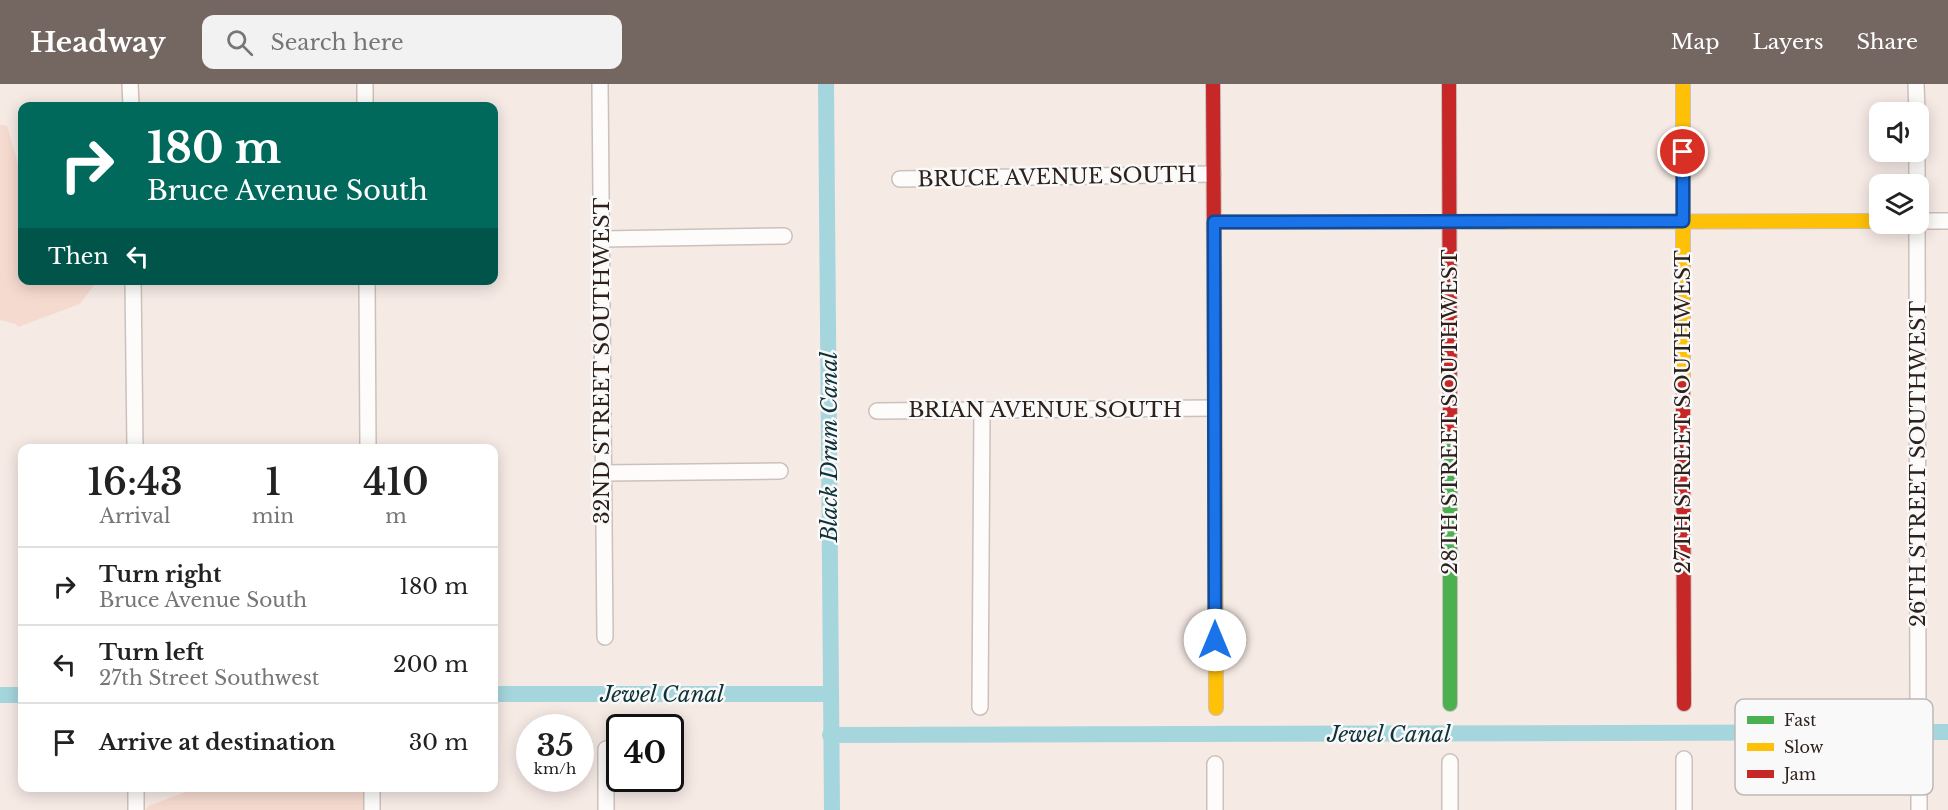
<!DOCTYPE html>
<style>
body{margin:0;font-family:"Libre Baskerville",serif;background:#f2f2f2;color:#222;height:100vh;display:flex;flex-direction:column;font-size:22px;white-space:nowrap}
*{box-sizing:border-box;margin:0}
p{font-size:20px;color:#767676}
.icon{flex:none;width:33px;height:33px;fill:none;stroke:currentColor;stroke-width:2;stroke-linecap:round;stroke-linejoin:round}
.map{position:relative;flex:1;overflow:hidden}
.details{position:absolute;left:18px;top:360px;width:480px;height:348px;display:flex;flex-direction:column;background:#fff;border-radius:12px;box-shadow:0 3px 15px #0003}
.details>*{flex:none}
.hud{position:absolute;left:18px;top:18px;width:480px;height:183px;border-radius:12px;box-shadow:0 3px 15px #0003;background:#00695c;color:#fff;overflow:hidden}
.fabs{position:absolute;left:1869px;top:18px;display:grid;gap:12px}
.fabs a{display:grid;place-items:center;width:60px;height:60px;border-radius:12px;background:#fff;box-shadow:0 3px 15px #0003;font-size:30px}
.speed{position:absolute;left:516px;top:630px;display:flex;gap:12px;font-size:30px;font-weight:700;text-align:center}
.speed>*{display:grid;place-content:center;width:78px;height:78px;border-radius:50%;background:#fff;box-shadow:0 3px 15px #0003;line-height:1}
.speed small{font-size:15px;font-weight:400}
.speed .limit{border:3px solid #111;border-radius:9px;background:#fff;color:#111}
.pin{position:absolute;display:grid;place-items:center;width:51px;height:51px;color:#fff;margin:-26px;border:3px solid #fff;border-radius:50%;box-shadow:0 2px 6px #0007}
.me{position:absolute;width:66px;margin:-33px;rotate:0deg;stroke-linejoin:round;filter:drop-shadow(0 0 4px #0008)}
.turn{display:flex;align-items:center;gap:21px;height:126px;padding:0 30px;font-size:27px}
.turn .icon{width:78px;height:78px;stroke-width:2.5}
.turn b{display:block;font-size:42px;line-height:51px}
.then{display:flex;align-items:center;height:57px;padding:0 30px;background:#0003;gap:12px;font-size:22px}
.eta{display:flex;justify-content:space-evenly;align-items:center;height:102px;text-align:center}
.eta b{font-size:36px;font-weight:600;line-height:42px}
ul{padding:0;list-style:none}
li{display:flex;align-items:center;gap:18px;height:78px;padding:0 30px;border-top:2px solid #e0e0e0}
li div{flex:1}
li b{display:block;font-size:22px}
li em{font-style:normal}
header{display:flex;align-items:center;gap:36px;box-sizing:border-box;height:84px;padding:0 30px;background:#746762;color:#fff}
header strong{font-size:28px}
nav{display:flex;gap:33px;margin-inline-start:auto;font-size:21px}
.search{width:420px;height:54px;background:#f2f2f2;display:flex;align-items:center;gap:15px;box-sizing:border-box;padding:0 21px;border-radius:12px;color:#767676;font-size:22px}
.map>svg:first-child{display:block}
.green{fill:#f5dacf}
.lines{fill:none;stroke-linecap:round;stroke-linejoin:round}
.canal{stroke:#a6d6dd;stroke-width:16}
.street-casing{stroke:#ccc0bc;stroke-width:18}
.fast-casing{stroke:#ccc0bc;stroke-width:16}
.slow-casing{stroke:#ccc0bc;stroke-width:16}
.jam-casing{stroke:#ccc0bc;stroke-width:16}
.street{stroke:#fefcfb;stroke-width:15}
.fast{stroke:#4caf50;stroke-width:14}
.slow{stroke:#ffc107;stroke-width:14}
.jam{stroke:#c62828;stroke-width:14}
.route-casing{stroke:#114b97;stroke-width:15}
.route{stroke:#1a73e8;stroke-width:10}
.labels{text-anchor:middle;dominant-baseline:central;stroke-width:5;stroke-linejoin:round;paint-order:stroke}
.street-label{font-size:21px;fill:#2e201b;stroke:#f9f9f9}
.water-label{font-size:22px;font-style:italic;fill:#0d3238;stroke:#f9f9f9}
.key{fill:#f9f9f9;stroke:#bcb8b6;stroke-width:1.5}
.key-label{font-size:16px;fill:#2e201b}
</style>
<header>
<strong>Headway</strong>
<div class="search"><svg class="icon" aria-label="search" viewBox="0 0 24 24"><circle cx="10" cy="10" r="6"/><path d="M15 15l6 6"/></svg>Search here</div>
<nav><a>Map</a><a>Layers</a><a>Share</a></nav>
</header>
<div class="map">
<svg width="1948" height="726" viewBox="0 0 1948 726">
<rect width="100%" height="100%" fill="#f6eae5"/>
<!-- green -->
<g class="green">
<polygon points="0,41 7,42 22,93 22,196 94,197 94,201 80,220 18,243 16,240 0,236"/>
<polygon points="197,704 367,704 372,726 146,726 148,722"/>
</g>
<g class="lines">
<!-- canal -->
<g class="canal">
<polyline points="826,0 832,726"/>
<polyline points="494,610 830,610"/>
<polyline points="0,611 22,611"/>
<polyline points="830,651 1948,648"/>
</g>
<!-- street casing -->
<g class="street-casing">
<g id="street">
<polyline points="130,0 131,22"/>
<polyline points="365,0 365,22"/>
<polyline points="600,0 605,553"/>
<polyline points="1916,0 1917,28"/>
<polyline points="1917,68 1917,100"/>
<polyline points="900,95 1213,90"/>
<polyline points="1918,137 1948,137"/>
<polyline points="1917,140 1918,621"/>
<polyline points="602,155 784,152"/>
<polyline points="133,196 135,364"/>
<polyline points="367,196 368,364"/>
<polyline points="877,327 1214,324"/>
<polyline points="603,389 780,387"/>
<polyline points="980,623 982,327"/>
<polyline points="606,665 606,726"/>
<polyline points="1684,675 1684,726"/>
<polyline points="1919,675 1919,726"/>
<polyline points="1450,678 1450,726"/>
<polyline points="1215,680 1215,726"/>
<polyline points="136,704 136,726"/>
<polyline points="372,704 372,726"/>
</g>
</g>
<!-- fast casing -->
<g class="fast-casing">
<g id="fast">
<polyline points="1214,138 1509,138"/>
<polyline points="1450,341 1450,620"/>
</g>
</g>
<!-- slow casing -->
<g class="slow-casing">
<g id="slow">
<polyline points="1683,0 1683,304"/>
<polyline points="1509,138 1880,137"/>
<polyline points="1215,331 1216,624"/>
</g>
</g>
<!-- jam casing -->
<g class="jam-casing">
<g id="jam">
<polyline points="1213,0 1215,331"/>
<polyline points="1449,0 1450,341"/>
<polyline points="1683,304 1684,620"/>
</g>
</g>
<!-- street -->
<use href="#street" class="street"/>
<!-- fast -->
<use href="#fast" class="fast"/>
<!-- slow -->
<use href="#slow" class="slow"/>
<!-- jam -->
<use href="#jam" class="jam"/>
</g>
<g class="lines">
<!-- route casing -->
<g class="route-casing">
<polyline id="route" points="1215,556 1214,138 1683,137 1683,68"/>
</g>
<!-- route -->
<use href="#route" class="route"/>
</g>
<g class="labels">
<!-- street labels -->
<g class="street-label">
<text transform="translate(1057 93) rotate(-1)">BRUCE AVENUE SOUTH</text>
<text transform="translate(602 277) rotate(-90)">32ND STREET SOUTHWEST</text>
<text x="1045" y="326">BRIAN AVENUE SOUTH</text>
<text transform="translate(1450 328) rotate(-90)">28TH STREET SOUTHWEST</text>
<text transform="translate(1683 328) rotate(-90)">27TH STREET SOUTHWEST</text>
<text transform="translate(1918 380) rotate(-90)">26TH STREET SOUTHWEST</text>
</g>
<!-- water labels -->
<g class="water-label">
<text transform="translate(829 363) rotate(-90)">Black Drum Canal</text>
<text x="662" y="610">Jewel Canal</text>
<text x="1389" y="650">Jewel Canal</text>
</g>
</g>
<!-- legend -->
<rect x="1735" y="615" width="198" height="96" rx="9" class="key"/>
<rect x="1747" y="632" width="27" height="8" fill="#4caf50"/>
<rect x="1747" y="659" width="27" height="8" fill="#ffc107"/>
<rect x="1747" y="686" width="27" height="8" fill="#c62828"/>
<g class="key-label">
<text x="1784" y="642">Fast</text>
<text x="1784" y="669">Slow</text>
<text x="1784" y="696">Jam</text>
</g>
</svg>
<div class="fabs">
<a><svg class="icon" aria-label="sound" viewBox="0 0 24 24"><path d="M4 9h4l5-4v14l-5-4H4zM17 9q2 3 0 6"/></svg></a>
<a><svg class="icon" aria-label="layers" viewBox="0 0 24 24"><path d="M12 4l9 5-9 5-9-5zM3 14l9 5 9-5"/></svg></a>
</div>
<div class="speed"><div>35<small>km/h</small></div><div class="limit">40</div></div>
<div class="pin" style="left:1683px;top:68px;background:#d93025"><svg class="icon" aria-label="arrive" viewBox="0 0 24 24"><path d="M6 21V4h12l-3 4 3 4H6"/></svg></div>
<svg class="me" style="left:1215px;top:556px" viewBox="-20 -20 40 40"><circle r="19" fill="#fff"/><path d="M0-13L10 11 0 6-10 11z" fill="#1a73e8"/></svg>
<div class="hud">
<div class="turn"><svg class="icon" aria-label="right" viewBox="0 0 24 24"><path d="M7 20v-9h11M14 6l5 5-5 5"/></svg><div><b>180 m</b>Bruce Avenue South</div></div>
<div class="then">Then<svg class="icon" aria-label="left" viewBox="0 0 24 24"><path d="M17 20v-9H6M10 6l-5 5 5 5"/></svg></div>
</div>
<section class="details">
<div class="eta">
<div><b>16:43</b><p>Arrival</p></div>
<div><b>1</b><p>min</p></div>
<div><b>410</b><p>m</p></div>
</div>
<ul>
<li><svg class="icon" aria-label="right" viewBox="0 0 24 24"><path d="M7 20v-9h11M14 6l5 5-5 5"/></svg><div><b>Turn right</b><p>Bruce Avenue South</p></div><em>180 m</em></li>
<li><svg class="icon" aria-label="left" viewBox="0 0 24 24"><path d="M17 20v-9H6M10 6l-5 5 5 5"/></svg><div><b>Turn left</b><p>27th Street Southwest</p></div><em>200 m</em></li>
<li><svg class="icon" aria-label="arrive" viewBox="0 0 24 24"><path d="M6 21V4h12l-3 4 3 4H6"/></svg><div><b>Arrive at destination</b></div><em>30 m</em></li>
</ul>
</section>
</div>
